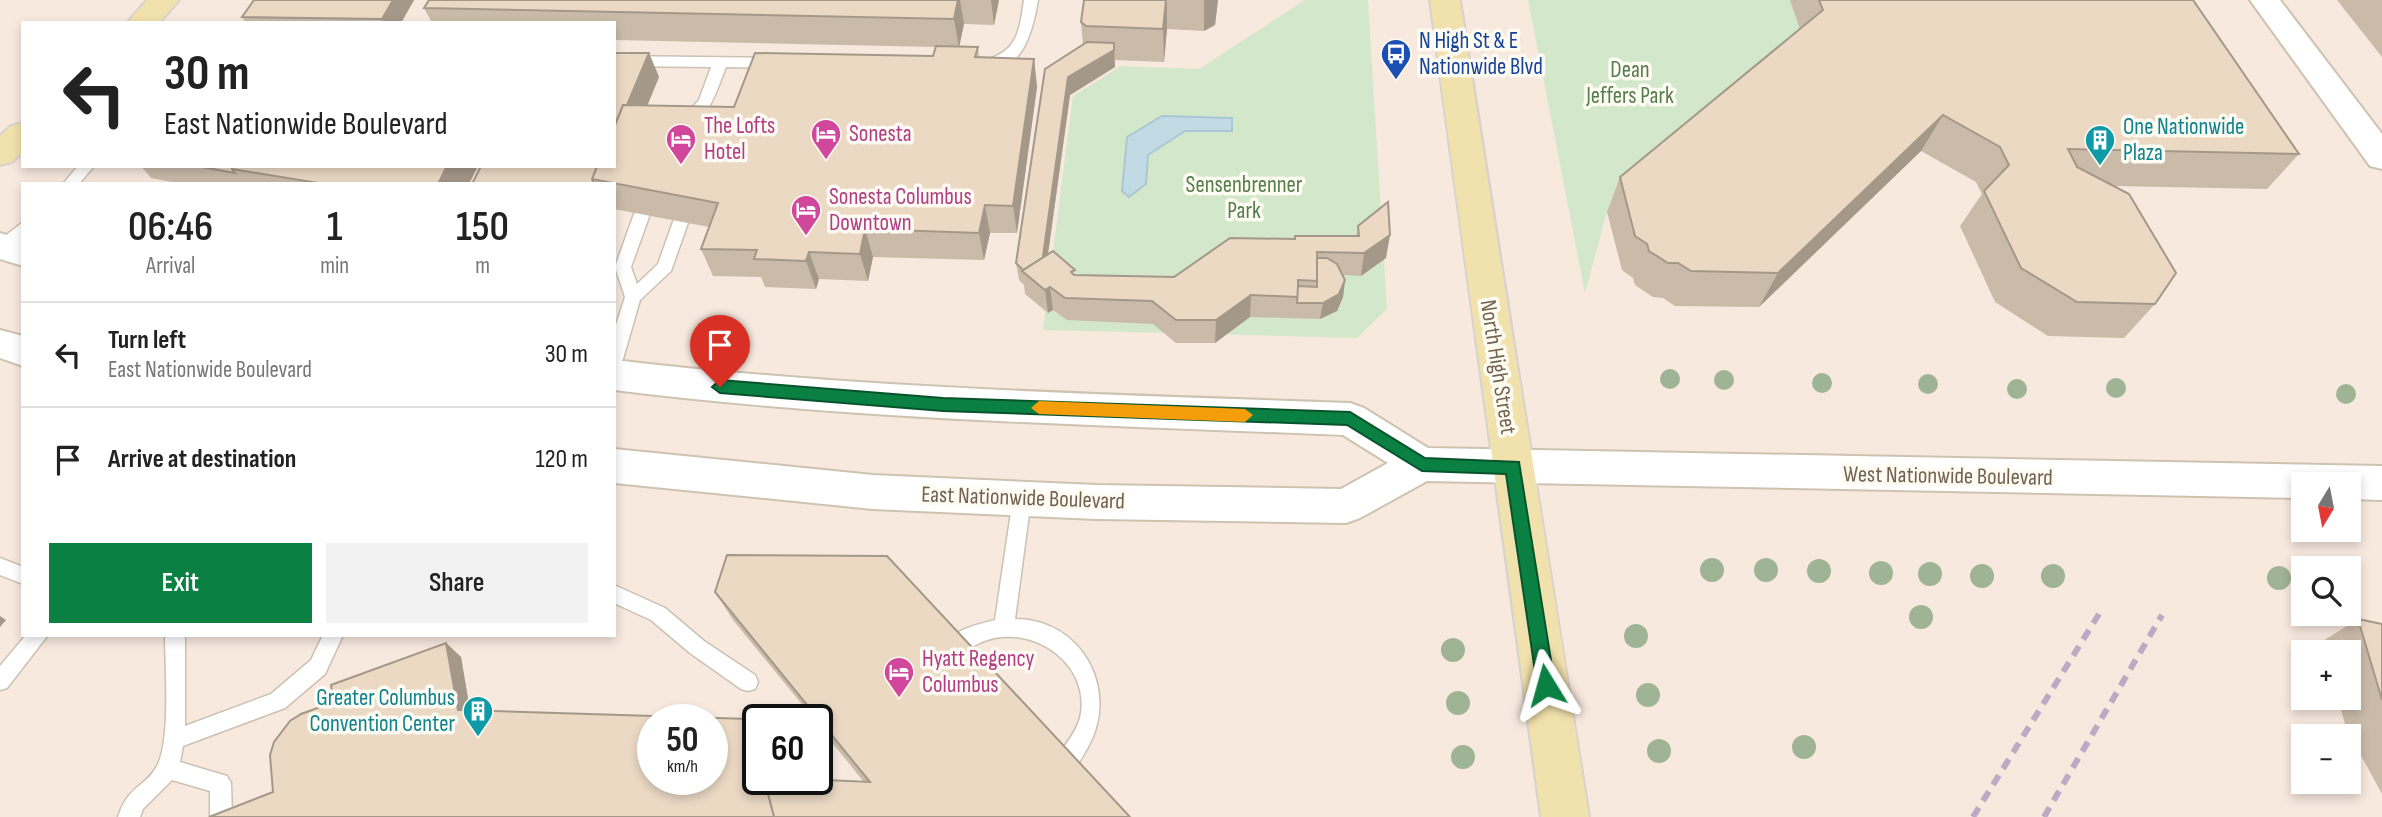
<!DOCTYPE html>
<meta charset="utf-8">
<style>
body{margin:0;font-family:"Sofia Sans Condensed",sans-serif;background:#f2f2f2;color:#222;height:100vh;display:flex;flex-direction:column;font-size:26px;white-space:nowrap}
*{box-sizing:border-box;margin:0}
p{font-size:23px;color:#767676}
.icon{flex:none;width:38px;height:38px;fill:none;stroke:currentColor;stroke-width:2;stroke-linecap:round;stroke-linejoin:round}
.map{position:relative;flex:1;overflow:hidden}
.drawer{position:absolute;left:21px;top:182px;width:595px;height:455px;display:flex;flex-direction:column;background:#fff;border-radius:0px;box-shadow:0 4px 10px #0003}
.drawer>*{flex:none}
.banner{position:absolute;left:21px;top:21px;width:595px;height:147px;border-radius:0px;box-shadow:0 4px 10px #0003;background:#fff;color:#222;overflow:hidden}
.needle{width:46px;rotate:190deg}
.controls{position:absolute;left:2291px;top:472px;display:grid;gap:14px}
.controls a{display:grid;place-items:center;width:70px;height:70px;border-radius:0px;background:#fff;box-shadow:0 4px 10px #0003;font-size:35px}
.speed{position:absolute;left:637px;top:704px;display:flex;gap:14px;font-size:35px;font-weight:700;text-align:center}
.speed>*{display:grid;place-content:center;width:91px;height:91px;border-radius:50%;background:#fff;box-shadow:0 4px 10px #0003;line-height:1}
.speed small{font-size:18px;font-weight:400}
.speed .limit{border:4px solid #111;border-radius:10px;background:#fff;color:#111}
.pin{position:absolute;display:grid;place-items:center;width:60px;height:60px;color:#fff;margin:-72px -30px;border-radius:50% 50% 50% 0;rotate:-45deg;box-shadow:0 0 7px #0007}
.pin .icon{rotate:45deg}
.me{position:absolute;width:77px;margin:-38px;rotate:352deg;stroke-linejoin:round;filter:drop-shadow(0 0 5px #0008)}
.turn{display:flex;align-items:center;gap:24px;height:147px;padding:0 28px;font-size:32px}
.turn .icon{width:91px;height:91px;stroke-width:2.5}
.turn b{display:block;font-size:49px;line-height:60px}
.eta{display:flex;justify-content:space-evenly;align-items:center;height:119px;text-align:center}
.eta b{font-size:42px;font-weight:600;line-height:49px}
.primary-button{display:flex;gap:14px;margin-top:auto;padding:14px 28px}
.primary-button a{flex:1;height:80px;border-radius:0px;background:#0b8043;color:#fff;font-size:28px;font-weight:600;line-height:80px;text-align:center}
.primary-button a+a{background:#f2f2f2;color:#222}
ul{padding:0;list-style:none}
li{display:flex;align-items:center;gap:21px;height:105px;padding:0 28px;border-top:2px solid #e0e0e0}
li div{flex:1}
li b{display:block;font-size:26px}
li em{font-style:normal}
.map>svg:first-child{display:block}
.commercial{fill:#f7e9de;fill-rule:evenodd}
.green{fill:#d3e8cb}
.water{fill:#c2dae3;stroke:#a9c7d4;stroke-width:2}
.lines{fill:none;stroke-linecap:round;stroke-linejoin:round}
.lane-casing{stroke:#ccc1b2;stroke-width:3}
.secondary-casing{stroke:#cec2b0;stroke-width:4}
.primary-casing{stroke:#d8d3ce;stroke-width:4}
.lane{fill:#fff;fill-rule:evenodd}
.secondary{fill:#fff;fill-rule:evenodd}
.primary{fill:#f1e1ac;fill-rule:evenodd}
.rail{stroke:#bcaac4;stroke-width:6;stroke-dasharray:11 8;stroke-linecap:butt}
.tree{fill:#9fb495}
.wall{fill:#cabba9}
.shaded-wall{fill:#a49889}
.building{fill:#ebd9c4;stroke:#a49889;stroke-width:2;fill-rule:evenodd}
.route{fill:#0b8043;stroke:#07532c;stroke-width:2}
.slow{fill:#f59e0b}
.labels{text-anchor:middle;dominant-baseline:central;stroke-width:7;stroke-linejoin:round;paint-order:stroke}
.transit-label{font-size:23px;fill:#164399;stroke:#fdfbf2;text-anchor:start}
.park-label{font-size:23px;fill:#547d4d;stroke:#fdfbf2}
.hotel-label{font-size:23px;fill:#b23c85;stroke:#fdfbf2;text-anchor:start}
.culture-label{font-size:23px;fill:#0d838f;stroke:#fdfbf2;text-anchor:start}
.street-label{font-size:23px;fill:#746251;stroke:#fdfbf2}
</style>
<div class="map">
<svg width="2382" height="817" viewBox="0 0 2382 817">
<rect width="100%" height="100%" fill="#fbf7ec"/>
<!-- commercial -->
<path class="commercial" d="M0,0H2382V817H0ZM23,23H614V166H23ZM23,184H614V635H23ZM2303,485H2348V530H2303ZM2303,569H2348V614H2303ZM2303,653H2348V698H2303ZM653,719H712V779H653ZM758,719H817V779H758ZM2303,737H2348V782H2303Z"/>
<!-- green -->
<g class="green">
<polygon points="1305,0 1368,0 1387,309 1357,338 1043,330 1073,96 1121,66 1199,69"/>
<polygon points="1528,0 1807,0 1806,46 1607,212 1585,293"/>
</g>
<!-- water -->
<polygon class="water" points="1162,116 1232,118 1232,131 1185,131 1148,155 1146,184 1129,197 1122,191 1127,137"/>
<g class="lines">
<!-- lane casing -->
<g class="lane-casing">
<g id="lane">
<path d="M1024,0H1038C1033,30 1022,78 980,68V62C1017,52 1019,35 1024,0Z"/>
<path d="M614,56L775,58L782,63L775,68L726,67C718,87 709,120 686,127L679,122L699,100L711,67L614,66Z"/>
<polygon points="78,166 94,166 79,184 63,184"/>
<polygon points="642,208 650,214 631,267 637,284 658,264 675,216 687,216 689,220 671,271 640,300 623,359 620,364 614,366 614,331 625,297 615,267 634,214"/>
<polygon points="23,222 23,237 8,251 0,252 0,240"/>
<path d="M1022,491L1029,493L1031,499L1015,619C1082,619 1120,690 1088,747C1082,758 1075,771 1064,775L1057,772L1053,765C1061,748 1075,736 1080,718C1091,671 1046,633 1002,637C983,638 969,650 952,656L945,653L942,647C949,631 979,624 995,620L1013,499L1015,493Z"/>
<polygon points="0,558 23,567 23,584 0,575"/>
<polygon points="614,585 665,608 704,641 755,675 758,682 755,689 748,691 741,689 690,653 651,620 614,603"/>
<polygon points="26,635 48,635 7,688 0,690 0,666"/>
<path d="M165,635H185V726L271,694L311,660L323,635H343L325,674L285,708L183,746L180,762L227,776L231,783L232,817H210V791L172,780L143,809L140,817H118C128,785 145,788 157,766C171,741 165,666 165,635Z"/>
</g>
</g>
<!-- secondary casing -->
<g class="secondary-casing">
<g id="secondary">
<polygon points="2250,0 2280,0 2382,134 2382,169 2370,166"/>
<polygon points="0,233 23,240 23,266 0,259"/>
<polygon points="0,330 23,336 23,366 0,358"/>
<path d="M614,360C858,389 1104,394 1350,403L1364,408L1428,448L2382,466V500L2348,499V485H2303V498L1427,481L1360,518L1346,523L1097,519L873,509L614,483V449L873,475L1097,485L1341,489L1388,463L1343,435C1100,425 856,420 614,390Z"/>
</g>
</g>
<!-- primary casing -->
<g class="primary-casing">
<g id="primary">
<polygon points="147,0 179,0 159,23 127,23"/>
<path d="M1430,0H1460C1501,273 1547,544 1589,817H1541C1505,544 1466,273 1430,0Z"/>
<polygon points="23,123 23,152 12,162 0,165 0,136 11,126"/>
</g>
</g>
<!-- lane -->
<use href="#lane" class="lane"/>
<!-- secondary -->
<use href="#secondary" class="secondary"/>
<!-- primary -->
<use href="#primary" class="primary"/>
<!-- rail -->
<g class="rail">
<polyline points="1973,817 2099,614"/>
<polyline points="2044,817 2162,615"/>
</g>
</g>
<!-- trees -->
<g class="tree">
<circle cx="1670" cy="379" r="10"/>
<circle cx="1724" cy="380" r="10"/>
<circle cx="1822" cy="383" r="10"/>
<circle cx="1928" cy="384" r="10"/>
<circle cx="2116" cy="388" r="10"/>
<circle cx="2017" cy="389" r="10"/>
<circle cx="2346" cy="394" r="10"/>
<circle cx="1712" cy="570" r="12"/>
<circle cx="1766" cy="570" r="12"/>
<circle cx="1819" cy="571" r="12"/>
<circle cx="1881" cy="573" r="12"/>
<circle cx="1930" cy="574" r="12"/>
<circle cx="1982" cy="576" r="12"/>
<circle cx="2053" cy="576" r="12"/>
<circle cx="2279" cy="578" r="12"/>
<circle cx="1921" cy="617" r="12"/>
<circle cx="1636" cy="636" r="12"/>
<circle cx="1453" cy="650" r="12"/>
<circle cx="1648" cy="695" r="12"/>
<circle cx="1458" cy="703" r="12"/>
<circle cx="1804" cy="747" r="12"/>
<circle cx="1659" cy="751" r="12"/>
<circle cx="1463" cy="757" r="12"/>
</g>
<!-- wall -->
<g class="wall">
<polygon points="254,0 414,0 401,23 246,23 242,17"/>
<polygon points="429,0 999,0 994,25 964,24 959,46 978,47 979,57 1034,59 1037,87 1017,233 990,233 984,260 873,257 868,281 819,279 816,289 765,287 761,277 713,276 701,249 709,227 614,209 614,184 472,184 649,53 659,77 647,106 734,107 933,56 935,47 614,40 614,23 432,23 424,8"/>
<polygon points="1084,0 1218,0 1215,25 1204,31 1167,29 1164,62 1115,60 1115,67 1070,95 1048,254 1076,275 1174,277 1295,239 1356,236 1358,226 1386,258 1361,276 1343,275 1345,280 1343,297 1337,311 1320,319 1250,317 1215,343 1176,343 1153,324 1067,320 1053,310 1048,313 1025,294 1024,285 1019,280 1016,263 1083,45 1081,22"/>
<polygon points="1790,0 2193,0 2299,154 2267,189 2113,186 2155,304 2124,338 2048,336 1995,302 1960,226 1982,194 1976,182 1921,151 1759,307 1675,306 1663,298 1653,297 1635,285 1633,278 1622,270 1607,212 1620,177 1800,29"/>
<polygon points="2337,0 2382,0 2382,57"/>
<polygon points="141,166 478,166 469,184 182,184 151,178"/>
<polygon points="715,592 1130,817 273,792 446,643 461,657 470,710 758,779 864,782 817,724 817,719 814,719 733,620"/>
<polygon points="2358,619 2382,624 2382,794 2346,728 2338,698 2348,698 2348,653 2326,653 2323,641"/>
</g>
<!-- shaded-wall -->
<g class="shaded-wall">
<polygon points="393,0 414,0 401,23 384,23 382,19"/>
<polygon points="958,0 960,0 964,24 959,48 954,19"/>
<polygon points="991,0 999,0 994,25"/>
<polygon points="1167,0 1167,29 1164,62 1163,29"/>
<polygon points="1204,0 1218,0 1215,25 1204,31"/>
<polygon points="1114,43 1115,67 1070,95 1047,261 1043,256 1068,77"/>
<polygon points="649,53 659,77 615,184 614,135"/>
<polygon points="1034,59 1037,87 1017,233 1013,206"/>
<polygon points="1943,115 1921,151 1759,307 1778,273"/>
<polygon points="447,166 478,166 469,184 438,184"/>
<polygon points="985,205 990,233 984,260 979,233"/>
<polygon points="865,229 873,257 868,281 860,254"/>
<polygon points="1390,235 1386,258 1361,276 1364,253"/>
<polygon points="809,252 819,279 816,289 806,261"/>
<polygon points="1345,280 1343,297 1337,311 1320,319 1323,303"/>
<polygon points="1050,287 1053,310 1048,313 1045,290"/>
<polygon points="1251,295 1250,317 1215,343 1216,320"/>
<polygon points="0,616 6,620 0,627"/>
<polygon points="446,643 461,657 472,722 458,710"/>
<polygon points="749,719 758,732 758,746"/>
</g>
<!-- building -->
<g class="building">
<polygon points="254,0 393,0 382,19 242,17"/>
<polygon points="429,0 958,0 954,19 424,8"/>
<polygon points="1084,0 1166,0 1163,29 1086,26 1081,22"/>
<polygon points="1819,0 2193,0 2299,154 2068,149 2077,167 2129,194 2176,273 2155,304 2077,302 2021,268 1984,191 2009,165 2000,147 1943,115 1778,273 1691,271 1678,263 1668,263 1649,251 1647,244 1635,236 1620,177 1823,10"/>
<polygon points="1087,42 1114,43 1114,50 1068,77 1043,256 1044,257 1023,270 1016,263 1045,69"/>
<polygon points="936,46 978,47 975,57 1034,59 1013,206 985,205 979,233 865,229 860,254 809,252 806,261 754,259 757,250 701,249 718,203 592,179 597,166 614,166 614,127 623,105 734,107 755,53 933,56"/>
<polygon points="614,53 649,53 627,105 623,105 614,127"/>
<polygon points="197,166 233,166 232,169 235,173"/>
<polygon points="233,166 447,166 438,184 324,184 232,169"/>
<polygon points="481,166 597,166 592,179 594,184 472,184"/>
<polygon points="1388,202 1390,235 1364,253 1317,252 1318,281 1298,280 1298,297 1251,295 1216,320 1176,320 1152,301 1065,298 1050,287 1045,290 1022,271 1053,251 1075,270 1071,272 1074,275 1174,277 1230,238 1295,239 1295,236 1359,236 1358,226"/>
<polygon points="1317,258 1327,258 1337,264 1345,280 1339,294 1323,303 1297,303 1298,286 1317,287"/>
<polygon points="727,555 887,556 1130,817 774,817 764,779 803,779 870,782 715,592"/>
<polygon points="2358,619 2382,624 2382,700"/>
<path d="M446,643L458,710L749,719L758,746V779H764L774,817H209L273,792L270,755L274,742L290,721L301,714L334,702L331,685ZM653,719H712V779H653Z"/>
</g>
<!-- route -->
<polygon class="route" points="720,380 943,398 1350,412 1425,458 1519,462 1555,685 1553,691 1546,693 1540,691 1537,685 1506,474 1422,471 1347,425 943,411 720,393 712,387"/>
<!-- slow -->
<polygon class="slow" points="1039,401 1245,409 1253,415 1245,422 1039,414 1031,408"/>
<!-- icons -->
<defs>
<g id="bus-pin" transform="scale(1.575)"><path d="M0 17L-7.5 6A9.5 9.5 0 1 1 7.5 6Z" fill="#1a4fb4" stroke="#fdfbf2"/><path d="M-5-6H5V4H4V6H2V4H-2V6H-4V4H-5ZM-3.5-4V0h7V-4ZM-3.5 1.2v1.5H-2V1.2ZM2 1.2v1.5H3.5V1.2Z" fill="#fff"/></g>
<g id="hotel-pin" transform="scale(1.575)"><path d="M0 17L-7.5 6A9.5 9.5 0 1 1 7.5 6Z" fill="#d1479c" stroke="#fdfbf2"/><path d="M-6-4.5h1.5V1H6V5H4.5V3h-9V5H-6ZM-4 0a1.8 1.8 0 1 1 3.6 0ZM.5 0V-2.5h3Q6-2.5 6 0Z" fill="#fff"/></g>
<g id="building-pin" transform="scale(1.575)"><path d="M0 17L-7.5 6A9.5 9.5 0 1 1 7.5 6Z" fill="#0f9aa8" stroke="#fdfbf2"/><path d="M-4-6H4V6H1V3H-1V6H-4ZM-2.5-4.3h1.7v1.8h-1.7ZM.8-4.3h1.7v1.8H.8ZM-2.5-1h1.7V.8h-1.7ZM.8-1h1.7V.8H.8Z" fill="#fff"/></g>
</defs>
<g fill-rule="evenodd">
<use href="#bus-pin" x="1396" y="54"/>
<use href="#hotel-pin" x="826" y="134"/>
<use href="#hotel-pin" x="681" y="139"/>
<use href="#building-pin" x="2100" y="140"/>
<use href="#hotel-pin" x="806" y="210"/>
<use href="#hotel-pin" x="899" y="672"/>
<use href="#building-pin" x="478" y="711"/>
</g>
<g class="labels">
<!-- transit labels -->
<g class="transit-label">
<text x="1419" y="41">N High St &amp; E<tspan x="1419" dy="26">Nationwide Blvd</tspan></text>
</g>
<!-- park labels -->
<g class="park-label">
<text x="1630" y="70">Dean<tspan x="1630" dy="26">Jeffers Park</tspan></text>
<text x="1244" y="185">Sensenbrenner<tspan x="1244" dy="26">Park</tspan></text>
</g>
<!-- hotel labels -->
<g class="hotel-label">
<text x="704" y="126">The Lofts<tspan x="704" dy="26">Hotel</tspan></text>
<text x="849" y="134">Sonesta</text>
<text x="829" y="197">Sonesta Columbus<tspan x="829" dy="26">Downtown</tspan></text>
<text x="922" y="659">Hyatt Regency<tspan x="922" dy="26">Columbus</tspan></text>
</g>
<!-- culture labels -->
<g class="culture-label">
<text x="2123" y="127">One Nationwide<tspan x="2123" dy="26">Plaza</tspan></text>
<text x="455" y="698" text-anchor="end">Greater Columbus<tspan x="455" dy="26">Convention Center</tspan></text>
</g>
<!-- street labels -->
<g class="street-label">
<text transform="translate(1498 367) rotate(81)">North High Street</text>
<text transform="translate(1948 476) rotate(1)">West Nationwide Boulevard</text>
<text transform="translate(1023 498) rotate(2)">East Nationwide Boulevard</text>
</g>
</g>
</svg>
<div class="controls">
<a><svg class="needle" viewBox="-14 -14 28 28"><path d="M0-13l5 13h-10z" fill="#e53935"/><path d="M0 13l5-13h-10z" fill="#767676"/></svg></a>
<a><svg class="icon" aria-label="search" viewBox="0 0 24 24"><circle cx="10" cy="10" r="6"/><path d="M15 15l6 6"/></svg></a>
<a>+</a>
<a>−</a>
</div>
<div class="speed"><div>50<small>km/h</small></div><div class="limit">60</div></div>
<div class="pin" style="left:720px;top:387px;background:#d93025"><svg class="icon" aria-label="arrive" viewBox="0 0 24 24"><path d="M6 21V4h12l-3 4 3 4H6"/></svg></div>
<svg class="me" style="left:1546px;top:685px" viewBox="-20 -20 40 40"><path d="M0-17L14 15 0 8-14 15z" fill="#0b8043" stroke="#fff" stroke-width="4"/></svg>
<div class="banner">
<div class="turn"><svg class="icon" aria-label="left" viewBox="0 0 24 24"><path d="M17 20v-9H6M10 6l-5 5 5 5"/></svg><div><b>30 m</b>East Nationwide Boulevard</div></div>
</div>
<section class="drawer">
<div class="eta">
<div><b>06:46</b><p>Arrival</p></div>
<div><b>1</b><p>min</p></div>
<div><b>150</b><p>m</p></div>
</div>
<ul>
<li><svg class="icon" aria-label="left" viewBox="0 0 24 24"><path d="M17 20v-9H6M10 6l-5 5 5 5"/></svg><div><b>Turn left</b><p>East Nationwide Boulevard</p></div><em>30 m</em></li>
<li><svg class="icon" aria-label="arrive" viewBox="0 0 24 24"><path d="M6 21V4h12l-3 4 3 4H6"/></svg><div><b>Arrive at destination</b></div><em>120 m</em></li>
</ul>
<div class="primary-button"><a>Exit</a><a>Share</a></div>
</section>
</div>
